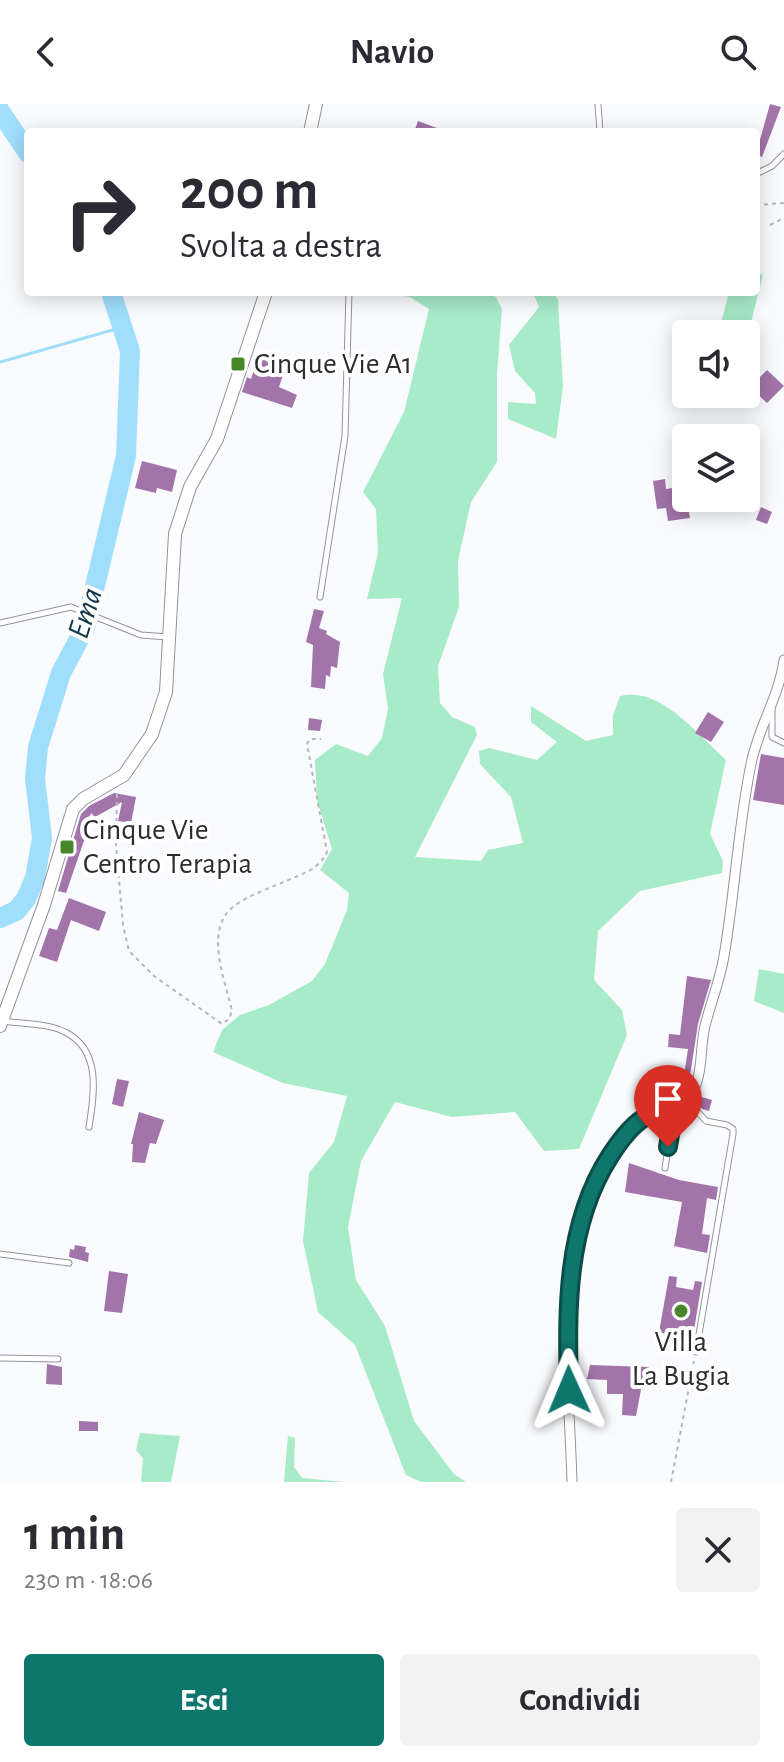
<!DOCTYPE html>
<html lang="it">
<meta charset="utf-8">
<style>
body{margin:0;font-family:"Alegreya Sans",sans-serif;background:#f2f2f3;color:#2b2b33;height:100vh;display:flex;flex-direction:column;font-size:30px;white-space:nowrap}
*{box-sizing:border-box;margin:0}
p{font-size:26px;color:#7c7c81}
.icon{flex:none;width:44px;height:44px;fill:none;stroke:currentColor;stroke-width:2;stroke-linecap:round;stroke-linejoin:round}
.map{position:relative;height:1378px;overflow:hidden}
.details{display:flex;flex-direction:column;background:#fff;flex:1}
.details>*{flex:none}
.banner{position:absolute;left:24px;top:24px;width:736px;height:168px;border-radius:8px;box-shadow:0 4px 20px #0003;background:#fff;color:#2b2b33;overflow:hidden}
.controls{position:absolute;left:672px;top:216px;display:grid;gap:16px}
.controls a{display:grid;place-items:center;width:88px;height:88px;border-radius:8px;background:#fff;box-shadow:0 4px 20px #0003;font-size:40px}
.pin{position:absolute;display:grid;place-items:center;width:68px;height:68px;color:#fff;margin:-82px -34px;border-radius:50% 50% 50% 0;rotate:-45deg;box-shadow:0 0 8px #0007}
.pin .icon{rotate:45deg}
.me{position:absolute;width:88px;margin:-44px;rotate:359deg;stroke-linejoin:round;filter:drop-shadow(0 0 6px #0008)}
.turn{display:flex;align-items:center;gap:28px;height:168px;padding:0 24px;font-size:36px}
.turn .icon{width:104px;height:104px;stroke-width:2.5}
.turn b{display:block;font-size:56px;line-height:68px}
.round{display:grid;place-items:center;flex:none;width:84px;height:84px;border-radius:8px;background:#f2f2f3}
.head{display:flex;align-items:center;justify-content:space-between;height:136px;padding:0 24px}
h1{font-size:48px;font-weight:700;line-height:60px}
.action{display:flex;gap:16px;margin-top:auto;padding:16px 24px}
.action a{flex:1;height:92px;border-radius:8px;background:#0f766e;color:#fff;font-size:32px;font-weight:700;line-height:92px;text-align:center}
.action a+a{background:#f2f2f3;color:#2b2b33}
header{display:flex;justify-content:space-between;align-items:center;height:104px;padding:0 24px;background:#fff;font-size:36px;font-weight:700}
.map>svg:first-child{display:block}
.green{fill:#a7ebc8}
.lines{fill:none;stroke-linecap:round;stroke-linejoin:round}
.stream{stroke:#a0dffc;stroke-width:3}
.river{stroke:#a0dffc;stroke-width:20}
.building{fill:#a374a9}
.service-casing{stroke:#91949a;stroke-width:7}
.minor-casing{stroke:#91949a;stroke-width:11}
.tertiary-casing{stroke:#91949a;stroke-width:14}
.path{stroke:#b6b7bb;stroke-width:2;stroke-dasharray:4 4;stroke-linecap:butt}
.service{stroke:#fff;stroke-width:5}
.minor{stroke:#fff;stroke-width:9}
.tertiary{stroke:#fff;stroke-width:12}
.route-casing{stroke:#0a4d48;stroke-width:20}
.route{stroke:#0f766e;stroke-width:14}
.poi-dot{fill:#478729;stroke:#fff;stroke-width:3}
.labels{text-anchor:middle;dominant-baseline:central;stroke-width:8;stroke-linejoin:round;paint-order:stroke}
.poi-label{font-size:30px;fill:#2c2d2f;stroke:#fff;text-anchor:start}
.water-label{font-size:32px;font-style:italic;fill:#133847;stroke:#fff}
</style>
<header><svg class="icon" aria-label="back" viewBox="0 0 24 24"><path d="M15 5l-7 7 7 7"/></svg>Navio<svg class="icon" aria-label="search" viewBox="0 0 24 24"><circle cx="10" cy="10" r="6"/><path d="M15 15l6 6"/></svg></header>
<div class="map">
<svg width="784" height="1378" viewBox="0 0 784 1378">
<rect width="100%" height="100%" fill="#f9fbff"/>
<!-- green -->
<g class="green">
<polygon points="756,169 763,171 749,226 721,219 729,188 756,188"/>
<path d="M377,188H484L496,193L502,205L497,269V358L471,398L458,457L459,503L438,562L440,599L452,613L475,623L477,631L415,753L481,757L488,746L523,739L511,693L480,660L479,647L489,644L537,656L557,638L531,618V602L586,637L613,631V611L620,592C661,582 698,631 726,656L710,730L723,757L722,769L640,787L598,827L594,876L622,906L627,931L579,1045L544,1047L515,1008L452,1013L395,998L361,1057L348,1123L356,1176L385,1222L414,1317L454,1370L466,1378H421L406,1371L355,1241L318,1208L303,1137L309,1069L334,1038L347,992L283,979L213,948L222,926L240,911L269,901L312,877L325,860L347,806L349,789L320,766L332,745L317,696L315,656L336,640L368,652L382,634L388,605L383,570L402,494L367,495L378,449L376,405L363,388L404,308L429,205L410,193Z"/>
<polygon points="533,188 553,188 558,196 563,282 556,335 508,315 508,298 536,300 535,289 515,267 509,241 539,203"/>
<polygon points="759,865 784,870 784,909 754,897"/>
<polygon points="140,1329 180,1332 171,1378 141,1378 143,1354 136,1346"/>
<polygon points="288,1332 295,1334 294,1363 302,1374 345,1378 284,1378"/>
</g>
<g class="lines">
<!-- stream -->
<polyline class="stream" points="0,258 123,223"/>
<!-- river -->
<g class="river">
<polyline points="0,7 28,49"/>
<polyline points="0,814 16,807 26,795 35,774 42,734 35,675 38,643 61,569 85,524 126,352 130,247 111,188"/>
</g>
</g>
<!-- building -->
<g class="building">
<polygon points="770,0 781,3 762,53 756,50"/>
<polygon points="418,17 445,27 444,28 414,28"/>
<polygon points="259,250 287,259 279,283 297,291 292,304 242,288 247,273 251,275"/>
<polygon points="767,266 784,282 767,299 750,283"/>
<polygon points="142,357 177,366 172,388 157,384 156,389 135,384"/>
<polygon points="665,375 666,385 672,384 673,393 686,391 690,414 668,417 666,404 657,405 653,377"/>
<polygon points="761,403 772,408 767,420 756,416"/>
<polygon points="314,505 324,507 319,524 327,527 326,530 340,538 337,564 331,562 330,573 326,571 325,585 311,583 313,541 306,538"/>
<polygon points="708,608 724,618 711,638 695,629"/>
<polygon points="309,614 322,616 320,627 308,626"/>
<polygon points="761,650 784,654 784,701 753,696"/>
<polygon points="114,689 136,693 131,719 118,717 122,698 95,713 91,709 83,730 86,731 66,789 58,787 81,710 89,702"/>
<polygon points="69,794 106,808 99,827 71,816 57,858 39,852 49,824 57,826"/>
<polygon points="687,872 711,876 698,920 689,978 683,978 688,945 668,943 669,930 680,931"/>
<polygon points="117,975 129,977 123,1003 112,1000"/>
<polygon points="698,992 712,996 709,1007 702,1005 695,997"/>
<polygon points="139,1008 164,1016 156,1040 150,1039 145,1059 132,1058 133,1040 131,1040"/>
<polygon points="629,1059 679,1076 718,1083 716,1096 707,1094 702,1130 710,1131 707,1149 674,1142 682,1098 625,1088"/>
<polygon points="75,1141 86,1143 85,1148 89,1149 88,1158 69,1153 70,1145 74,1146"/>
<polygon points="109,1167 128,1170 122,1209 104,1207"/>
<polygon points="669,1172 677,1173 676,1183 693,1186 695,1177 702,1178 692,1238 659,1228"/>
<polygon points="47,1260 62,1263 62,1281 46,1280"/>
<polygon points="590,1261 649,1263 649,1275 643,1275 636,1312 622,1311 623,1290 607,1290 607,1276 587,1275"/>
<polygon points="79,1317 98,1318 98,1327 79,1327"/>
</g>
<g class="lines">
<!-- service casing -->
<g class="service-casing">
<g id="service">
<polyline points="598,0 600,28"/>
<polyline points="756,70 772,62 784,50"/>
<polyline points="320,493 345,332 349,188"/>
<polyline points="0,519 71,503 141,531 168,533"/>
<polyline points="772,602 772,633 784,639"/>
<path d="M3,917C22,920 48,919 65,928C102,946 94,991 89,1023"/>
<polyline points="686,995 706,1017 727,1021 733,1025 733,1030 696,1248"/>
<polyline points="665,1064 675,1002"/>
<polyline points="0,1150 69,1159"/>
<polyline points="0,1254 58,1255"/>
</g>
</g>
<!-- minor casing -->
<g class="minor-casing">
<path id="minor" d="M572,1378C569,1267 549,1139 616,1042C623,1032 635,1019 646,1012C660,1003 684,1003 693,987C703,969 700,942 705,922C711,898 720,876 724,852C735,788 738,723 751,660C758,624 779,593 784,556"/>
</g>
<!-- tertiary casing -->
<g class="tertiary-casing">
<g id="tertiary">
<polyline points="310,28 316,0"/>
<polyline points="0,922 44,801 73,705 83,695 124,671 152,630 166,588 175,430 190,383 217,335 266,188"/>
</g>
</g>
<!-- path -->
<g class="path">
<polyline points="756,101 784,99"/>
<polyline points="770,121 784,114"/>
<path d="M117,690L116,742L123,821L129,847L154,872L222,920L229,915L232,907C226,879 207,835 227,809C238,794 276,782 293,774C308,768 320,763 327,748L307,640L310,635H321"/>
<polyline points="671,1378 694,1257"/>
</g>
<!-- service -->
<use href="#service" class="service"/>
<!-- minor -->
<use href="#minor" class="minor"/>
<!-- tertiary -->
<use href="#tertiary" class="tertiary"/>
</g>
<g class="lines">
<!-- route casing -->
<g class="route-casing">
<path id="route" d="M569,1286C567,1207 565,1122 610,1052C619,1038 632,1020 647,1012C655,1006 666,1003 675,1000L668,1043"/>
</g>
<!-- route -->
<use href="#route" class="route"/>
</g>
<!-- markers -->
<g class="poi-dot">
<rect x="230" y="252" width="16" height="16" rx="4"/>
<rect x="59" y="735" width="16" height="16" rx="4"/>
<circle cx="681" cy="1207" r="8"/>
</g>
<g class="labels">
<!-- poi labels -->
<g class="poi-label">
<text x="254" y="260">Cinque Vie A1</text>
<text x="83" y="726">Cinque Vie<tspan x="83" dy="34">Centro Terapia</tspan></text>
<text x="681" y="1238" text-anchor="middle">Villa<tspan x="681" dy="34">La Bugia</tspan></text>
</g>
<!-- water labels -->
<g class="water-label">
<text transform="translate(85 509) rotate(-72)">Ema</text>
</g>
</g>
</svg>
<div class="controls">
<a><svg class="icon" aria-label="sound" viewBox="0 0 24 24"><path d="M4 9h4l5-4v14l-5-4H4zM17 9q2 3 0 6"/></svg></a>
<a><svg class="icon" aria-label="layers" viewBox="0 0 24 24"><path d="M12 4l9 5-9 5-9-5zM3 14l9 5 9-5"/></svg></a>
</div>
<div class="pin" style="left:668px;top:1043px;background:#d93025"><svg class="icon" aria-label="arrive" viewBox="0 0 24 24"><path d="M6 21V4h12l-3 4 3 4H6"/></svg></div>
<svg class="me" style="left:569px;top:1286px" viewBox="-20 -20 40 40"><path d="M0-17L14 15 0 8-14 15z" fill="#0f766e" stroke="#fff" stroke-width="4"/></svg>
<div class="banner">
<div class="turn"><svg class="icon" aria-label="right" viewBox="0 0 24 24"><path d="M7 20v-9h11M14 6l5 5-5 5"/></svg><div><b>200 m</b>Svolta a destra</div></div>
</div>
</div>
<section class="details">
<div class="head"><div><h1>1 min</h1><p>230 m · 18:06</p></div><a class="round"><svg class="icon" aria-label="close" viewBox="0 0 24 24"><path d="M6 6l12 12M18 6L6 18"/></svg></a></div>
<div class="action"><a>Esci</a><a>Condividi</a></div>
</section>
